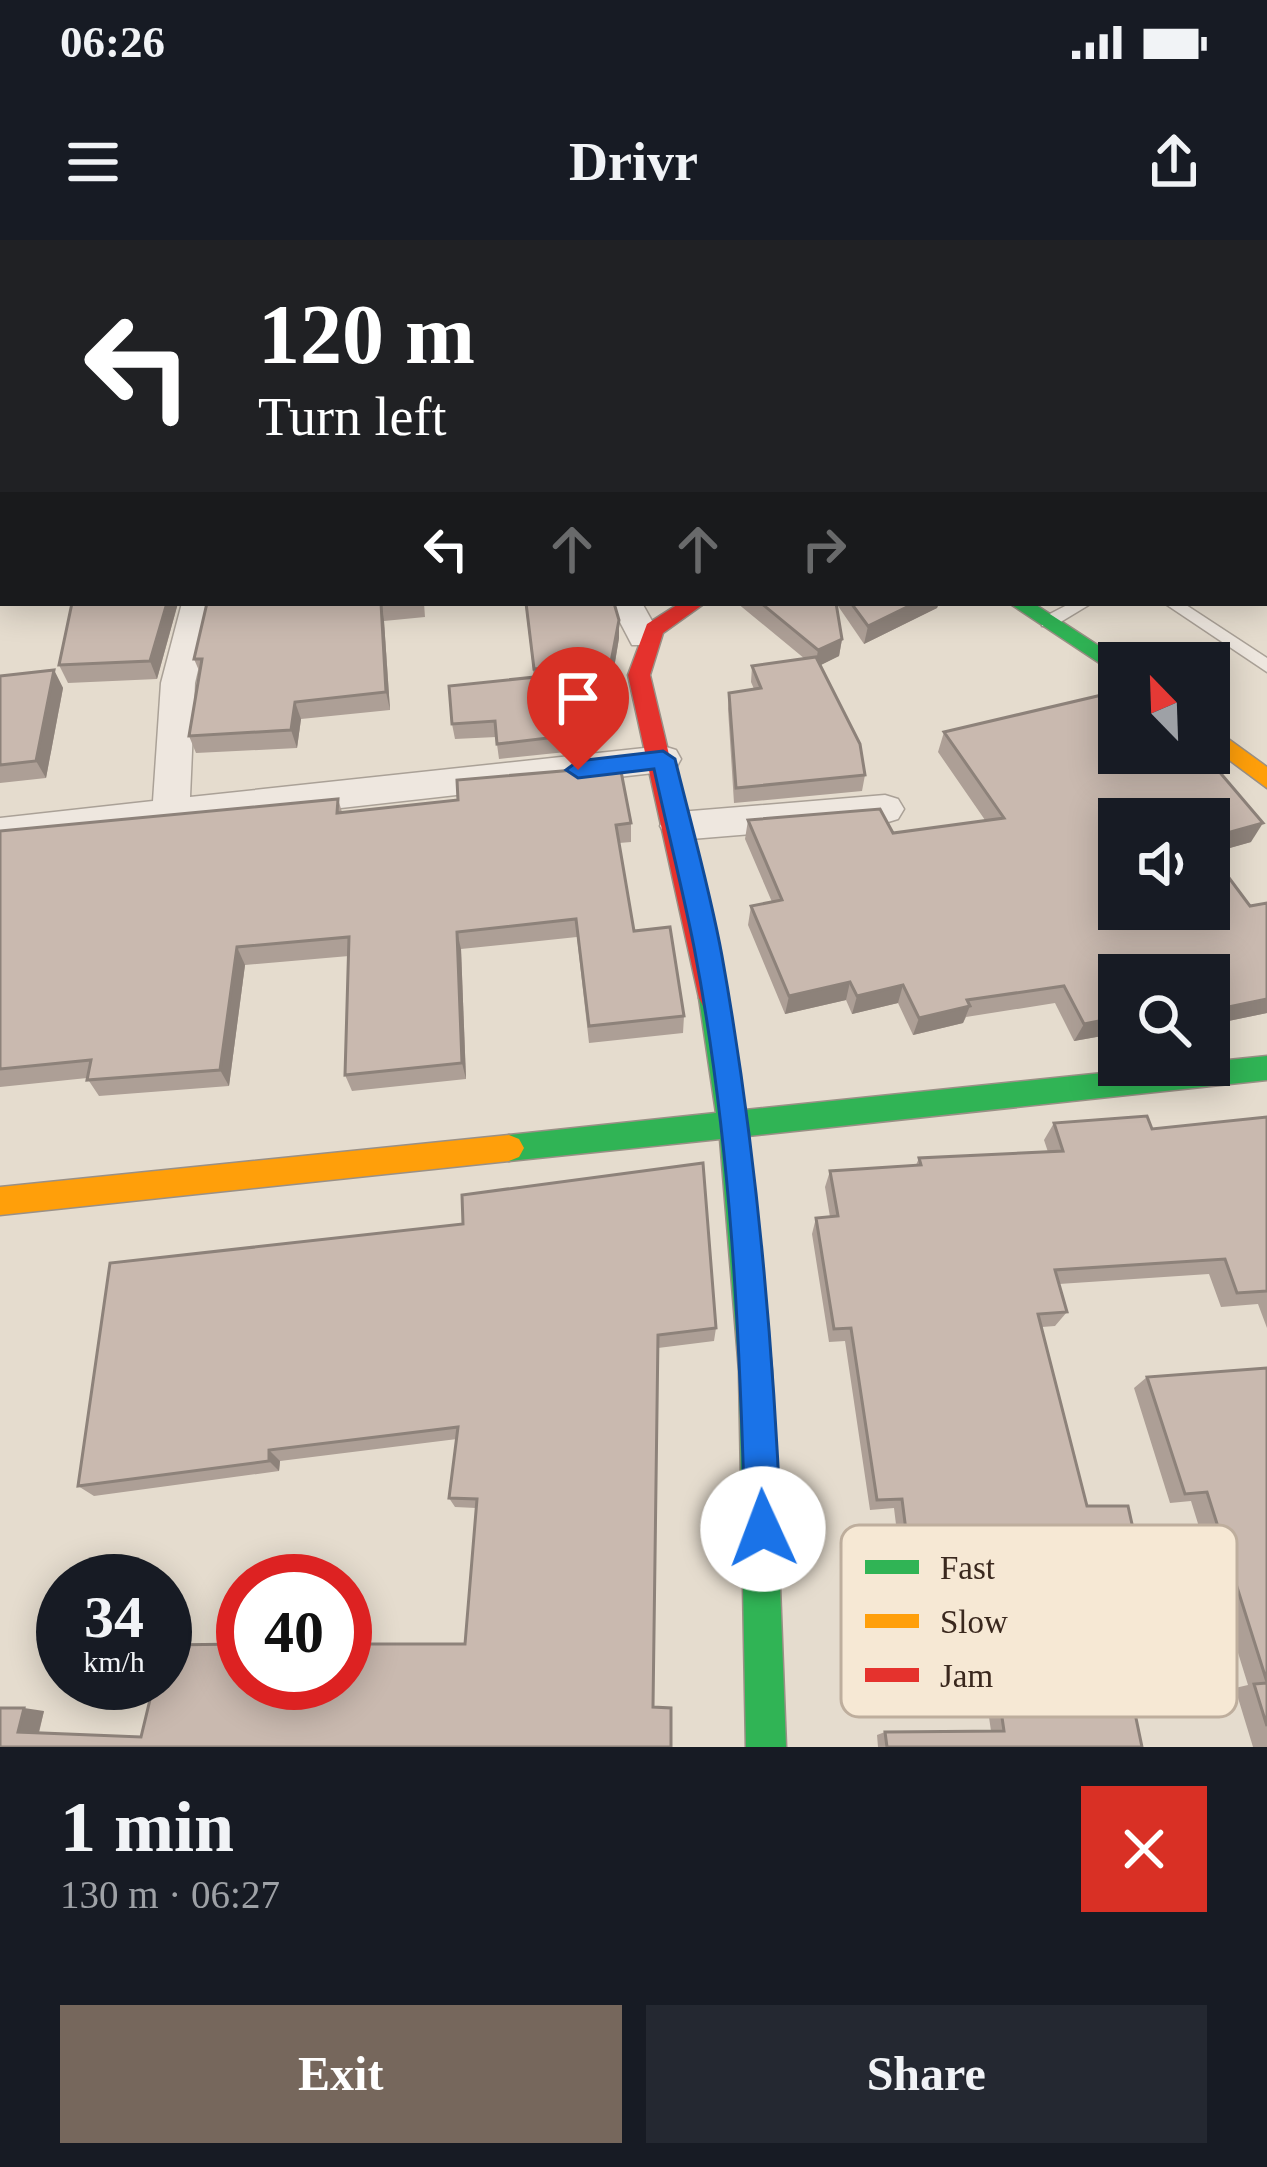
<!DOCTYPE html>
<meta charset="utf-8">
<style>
body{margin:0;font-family:"Times New Roman",serif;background:#242831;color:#f1f3f6;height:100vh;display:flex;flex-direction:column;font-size:45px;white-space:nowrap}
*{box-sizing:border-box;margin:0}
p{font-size:39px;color:#9ea1a6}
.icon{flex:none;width:66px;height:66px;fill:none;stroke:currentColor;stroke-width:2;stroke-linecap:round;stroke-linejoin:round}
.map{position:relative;height:1507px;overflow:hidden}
.drawer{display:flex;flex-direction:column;background:#171b24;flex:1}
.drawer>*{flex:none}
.hud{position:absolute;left:0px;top:0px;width:1269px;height:366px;box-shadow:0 6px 30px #0003;background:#202124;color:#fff;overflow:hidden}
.needle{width:78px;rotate:337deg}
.tools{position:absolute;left:1098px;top:402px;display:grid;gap:24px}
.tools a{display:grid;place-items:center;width:132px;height:132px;border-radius:0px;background:#171b24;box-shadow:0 6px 30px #0003;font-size:60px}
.speed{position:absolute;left:36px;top:1314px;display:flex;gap:24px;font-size:60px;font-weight:700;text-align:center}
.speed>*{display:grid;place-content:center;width:156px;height:156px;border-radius:50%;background:#171b24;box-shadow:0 6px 30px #0003;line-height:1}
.speed small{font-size:30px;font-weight:400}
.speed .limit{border:18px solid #d22;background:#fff;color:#111}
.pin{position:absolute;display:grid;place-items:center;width:102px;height:102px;color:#fff;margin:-123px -51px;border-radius:50% 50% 50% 0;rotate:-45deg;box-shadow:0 0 12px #0007}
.pin .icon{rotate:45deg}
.me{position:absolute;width:132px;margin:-66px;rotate:358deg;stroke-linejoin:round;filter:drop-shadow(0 0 9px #0008)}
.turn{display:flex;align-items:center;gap:42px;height:252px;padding:0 60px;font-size:54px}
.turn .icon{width:156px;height:156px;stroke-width:2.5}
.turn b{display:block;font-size:84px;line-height:102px}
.lanes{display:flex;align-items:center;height:114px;padding:0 60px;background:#0003;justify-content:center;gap:60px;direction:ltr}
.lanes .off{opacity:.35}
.round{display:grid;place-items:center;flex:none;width:126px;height:126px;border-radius:0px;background:#242831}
.headline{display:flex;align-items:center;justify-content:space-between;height:204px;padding:0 60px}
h1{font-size:72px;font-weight:600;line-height:90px}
.cta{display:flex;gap:24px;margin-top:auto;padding:24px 60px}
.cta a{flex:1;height:138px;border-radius:0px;background:#76675c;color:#fff;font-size:48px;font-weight:600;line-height:138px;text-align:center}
.cta a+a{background:#242831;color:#f1f3f6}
.status{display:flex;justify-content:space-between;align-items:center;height:84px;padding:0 60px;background:#171b24;direction:ltr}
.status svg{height:33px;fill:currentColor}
header{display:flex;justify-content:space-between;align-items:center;height:156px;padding:0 60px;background:#171b24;font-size:54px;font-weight:600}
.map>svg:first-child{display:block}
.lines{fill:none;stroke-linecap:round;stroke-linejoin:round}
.lane-casing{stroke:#aaa197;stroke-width:3}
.street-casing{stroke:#aaa197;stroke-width:3}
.fast-casing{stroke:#9a9086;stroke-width:3}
.slow-casing{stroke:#9a9086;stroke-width:3}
.jam-casing{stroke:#9a9086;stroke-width:3}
.lane{fill:#eee7df;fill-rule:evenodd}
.street{fill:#eee7df;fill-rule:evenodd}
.fast{fill:#30b455;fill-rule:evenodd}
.slow{fill:#ff9f0a;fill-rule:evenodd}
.jam{fill:#e5322d;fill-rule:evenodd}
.wall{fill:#ad9f96}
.shaded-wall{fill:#8d827a}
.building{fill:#c9b9af;stroke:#8d827a;stroke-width:3}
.route{fill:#1a73e8;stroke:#114b97;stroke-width:3}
.key{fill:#f6e8d4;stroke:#beae9d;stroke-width:3}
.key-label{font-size:33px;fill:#3a281e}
</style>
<div class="status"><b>06:26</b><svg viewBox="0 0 49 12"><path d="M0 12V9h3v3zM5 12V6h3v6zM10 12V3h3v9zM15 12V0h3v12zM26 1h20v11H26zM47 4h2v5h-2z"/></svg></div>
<header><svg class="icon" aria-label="menu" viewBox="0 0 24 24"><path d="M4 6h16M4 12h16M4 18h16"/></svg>Drivr<svg class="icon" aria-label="share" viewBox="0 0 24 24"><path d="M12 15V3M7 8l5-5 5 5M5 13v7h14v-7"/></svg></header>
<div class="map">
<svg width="1267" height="1507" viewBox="0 0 1267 1507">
<rect width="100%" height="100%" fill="#e5dcce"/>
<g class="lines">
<!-- lane casing -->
<g class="lane-casing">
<g id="lane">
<polygon points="936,0 957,3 932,3"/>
<polygon points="1096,0 1112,0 1115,3 1099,3"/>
<polygon points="1266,70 1267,71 1267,79 1266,78"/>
<rect x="1266" y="161" width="1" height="8"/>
<polygon points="1071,363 1092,363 1054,386 1042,386 1042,378"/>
<polygon points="1164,363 1183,363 1267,418 1267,432"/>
</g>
</g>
<!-- street casing -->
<g class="street-casing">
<g id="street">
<polygon points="862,0 892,0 860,3"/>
<polygon points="182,363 214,363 195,443 190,557 663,506 676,510 681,519 676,528 663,532 0,606 0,578 153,561 161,443"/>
<polygon points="610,363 642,363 661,397 656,405 632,405"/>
<polygon points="885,555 898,559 904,569 898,579 885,583 679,600 666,596 660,586 666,576 679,572"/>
</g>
</g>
<!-- fast casing -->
<g class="fast-casing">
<g id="fast">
<polygon points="1154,0 1172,0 1174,3 1156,3"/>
<polygon points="1218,0 1237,0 1239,3 1220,3"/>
<polygon points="1009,363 1033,363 1125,423 1119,423 1119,436"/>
<polygon points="713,747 723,750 727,758 745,870 1267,816 1267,840 748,896 772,1131 786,1507 746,1507 739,1131 720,899 509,921 499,917 494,908 499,899 509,895 716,873 699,758 703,750"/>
</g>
</g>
<!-- slow casing -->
<g class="slow-casing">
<g id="slow">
<polygon points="476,0 492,0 494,3 478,3"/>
<polygon points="1266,41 1267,42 1267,52 1266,51"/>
<polygon points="1209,485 1267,527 1267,548 1209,505"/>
<polygon points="509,895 519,899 524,908 519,917 509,921 0,975 0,947"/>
</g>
</g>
<!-- jam casing -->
<g class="jam-casing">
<polygon id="jam" points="680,363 705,363 663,393 650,435 727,758 723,766 703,766 699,758 628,435 647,384"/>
</g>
<!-- lane -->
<use href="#lane" class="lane"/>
<!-- street -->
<use href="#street" class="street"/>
<!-- fast -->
<use href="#fast" class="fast"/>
<!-- slow -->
<use href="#slow" class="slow"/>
<!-- jam -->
<use href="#jam" class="jam"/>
</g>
<!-- wall -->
<g class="wall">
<polygon points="0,0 3,3 3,258 0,258"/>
<polygon points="178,363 157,439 68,443 59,425"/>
<polygon points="207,363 424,363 425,377 384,381 390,470 301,479 297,508 196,513 189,496 200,433 194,419"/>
<polygon points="525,363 619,398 612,440 557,445 566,512 499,519 496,497 455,499 452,484 534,437"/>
<polygon points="737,363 836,363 842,399 839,416 820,425 865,535 862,551 734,563 728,469 729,453 754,449 751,442 752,426 805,419"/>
<polygon points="836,363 939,363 937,368 864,404"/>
<polygon points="54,430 63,448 46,538 0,543 0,436"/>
<polygon points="944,492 1251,602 1211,613 1250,666 1267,663 1267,773 1209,785 1209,735 1119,735 1119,793 1074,801 1055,763 966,777 963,783 913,795 898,763 852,774 846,760 785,774 748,685 751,666 772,662 745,599 748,580 893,593 985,580 938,512"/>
<polygon points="338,559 342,572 631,583 631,602 619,603 634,691 684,776 683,793 589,803 577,697 461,709 466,839 352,851 345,835 349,716 245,725 229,846 99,856 87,838 0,847 0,591"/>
<polygon points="1267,877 1267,1088 1258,1064 1221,1067 1209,1034 1059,1044 1067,1072 1055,1086 1042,1087 1087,1266 1158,1401 1142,1406 1121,1406 1142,1507 878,1507 877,1495 885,1492 991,1491 979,1407 911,1408 894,1268 870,1270 845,1101 829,1102 812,994 816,978 830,977 825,947 830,931 916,925 919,918 1048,912 1044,900 1054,883 1152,889"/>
<polygon points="110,1023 716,1088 714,1101 658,1108 653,1467 0,1507 44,1471 39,1493 141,1497 465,1404 476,1268 455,1267 449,1258 457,1199 280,1221 279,1231 94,1256 78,1246"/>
<polygon points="1267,1128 1267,1507 1253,1507 1235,1448 1248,1445 1191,1261 1170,1263 1134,1148 1147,1137"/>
</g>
<!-- shaded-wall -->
<g class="shaded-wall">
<polygon points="167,363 178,363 157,439 150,421"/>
<polygon points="381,363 384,381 390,470 386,452"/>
<polygon points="915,363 939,363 937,368 864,404 868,386"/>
<polygon points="619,380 619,398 612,440 611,422"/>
<polygon points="842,399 839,416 815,428 818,410"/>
<polygon points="54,430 63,448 46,538 36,521"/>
<polygon points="295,462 301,479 297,508 291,490"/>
<polygon points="1263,583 1251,602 1209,614 1209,598"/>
<polygon points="457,692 461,709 466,839 462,823"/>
<polygon points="237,707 245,725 229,846 220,830"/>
<polygon points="850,742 846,760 785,774 789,756"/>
<polygon points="903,745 898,763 852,774 857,756"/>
<polygon points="1267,759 1267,773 1209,785 1209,771"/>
<polygon points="970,766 963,783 913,795 919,778"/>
<polygon points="1119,777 1119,793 1074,801 1084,784"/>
<polygon points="269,1210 280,1221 279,1231 269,1221"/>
<polygon points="24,1468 44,1471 38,1495 18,1492"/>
</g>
<!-- building -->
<g class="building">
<polygon points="0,0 261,0 263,3 3,3 3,240 0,240"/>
<polygon points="398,0 472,0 476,3 389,3"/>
<polygon points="568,0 648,0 655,3 557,3"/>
<rect x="1266" y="82" width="1" height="59"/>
<polygon points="1266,222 1267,223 1267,306 1266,305"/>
<polygon points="72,363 167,363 150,421 59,425"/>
<polygon points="207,363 381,363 386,452 295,462 291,490 189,496 202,419 194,419"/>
<polygon points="526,363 614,363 619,380 611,422 534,429"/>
<polygon points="761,363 836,363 842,399 818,410"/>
<polygon points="851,363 915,363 868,386"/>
<polygon points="816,417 860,504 865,535 736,548 729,453 761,448 752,426"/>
<polygon points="54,430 36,521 0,525 0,436"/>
<polygon points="555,435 565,496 497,504 495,481 452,484 449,446"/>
<polygon points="1119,451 1119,513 1175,513 1188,528 1211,522 1263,583 1209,598 1209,579 1119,579 1119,669 1209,669 1209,611 1250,666 1267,663 1267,759 1209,771 1209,735 1119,735 1119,777 1084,784 1064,746 967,760 970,766 919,778 903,745 857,756 850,742 789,756 751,666 782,660 748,580 880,569 893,593 1004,578 944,492"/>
<polygon points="620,526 631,583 616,585 634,691 670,687 684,776 589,786 576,679 457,692 462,823 345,835 349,697 237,707 220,830 87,840 91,820 0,829 0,591 338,559 337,573 458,560 457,540"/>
<polygon points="1147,876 1152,889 1267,877 1267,1051 1237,1053 1225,1019 1055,1030 1067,1072 1038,1074 1087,1266 1128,1266 1158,1401 1120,1401 1142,1507 887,1507 885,1492 1004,1491 991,1402 920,1402 902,1259 877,1260 851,1088 834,1089 816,978 838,976 830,931 921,925 919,918 1063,911 1054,883"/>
<polygon points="703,923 716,1088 658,1095 653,1467 671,1468 671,1507 0,1507 0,1468 24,1468 18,1492 141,1497 154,1443 165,1443 165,1405 243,1404 243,1443 345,1443 345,1404 465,1404 477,1259 449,1258 458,1187 269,1210 269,1221 78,1246 110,1023 463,984 462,955"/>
<polygon points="1267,1128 1267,1442 1207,1252 1185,1254 1147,1137"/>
<polygon points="1267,1443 1267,1486 1254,1444"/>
</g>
<!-- route -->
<path class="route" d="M663,511L675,519C691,584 710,650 722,716C756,906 773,1096 781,1289L776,1302L763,1307L750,1302L745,1289C740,1095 731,899 694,707C682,647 667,588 654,529L578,538L566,530L578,521Z"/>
<!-- legend -->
<rect x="841" y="1285" width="396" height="192" rx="18" class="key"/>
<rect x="865" y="1320" width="54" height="14" fill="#30b455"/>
<rect x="865" y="1374" width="54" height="14" fill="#ff9f0a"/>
<rect x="865" y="1428" width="54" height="14" fill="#e5322d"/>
<g class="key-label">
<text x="940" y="1339">Fast</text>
<text x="940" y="1393">Slow</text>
<text x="940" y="1447">Jam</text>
</g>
</svg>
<div class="tools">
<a><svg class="needle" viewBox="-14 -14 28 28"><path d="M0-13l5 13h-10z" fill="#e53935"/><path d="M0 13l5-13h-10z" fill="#9ea1a6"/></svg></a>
<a><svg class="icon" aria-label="sound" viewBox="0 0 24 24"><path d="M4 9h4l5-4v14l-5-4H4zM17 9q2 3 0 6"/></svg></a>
<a><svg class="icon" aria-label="search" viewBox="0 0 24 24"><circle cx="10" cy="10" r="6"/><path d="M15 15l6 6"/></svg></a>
</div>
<div class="speed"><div>34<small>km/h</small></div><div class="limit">40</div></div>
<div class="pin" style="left:578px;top:530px;background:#d93025"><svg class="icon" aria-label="arrive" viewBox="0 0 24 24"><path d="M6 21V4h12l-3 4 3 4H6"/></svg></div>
<svg class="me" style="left:763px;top:1289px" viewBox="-20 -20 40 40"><circle r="19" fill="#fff"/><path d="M0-13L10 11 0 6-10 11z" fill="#1a73e8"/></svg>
<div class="hud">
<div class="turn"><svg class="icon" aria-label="left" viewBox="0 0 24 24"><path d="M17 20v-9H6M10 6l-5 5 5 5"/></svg><div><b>120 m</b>Turn left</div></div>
<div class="lanes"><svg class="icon" aria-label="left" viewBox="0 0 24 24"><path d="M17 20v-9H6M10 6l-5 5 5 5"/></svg><svg class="icon off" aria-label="ahead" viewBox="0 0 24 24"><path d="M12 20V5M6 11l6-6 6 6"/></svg><svg class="icon off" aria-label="ahead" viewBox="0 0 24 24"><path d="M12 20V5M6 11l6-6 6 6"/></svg><svg class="icon off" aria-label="right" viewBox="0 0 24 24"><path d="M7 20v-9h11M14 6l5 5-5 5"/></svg></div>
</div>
</div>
<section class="drawer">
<div class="headline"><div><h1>1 min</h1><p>130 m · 06:27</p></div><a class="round" style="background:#d93025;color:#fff"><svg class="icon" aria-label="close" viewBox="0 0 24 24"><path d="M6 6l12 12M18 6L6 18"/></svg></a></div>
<div class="cta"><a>Exit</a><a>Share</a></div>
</section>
